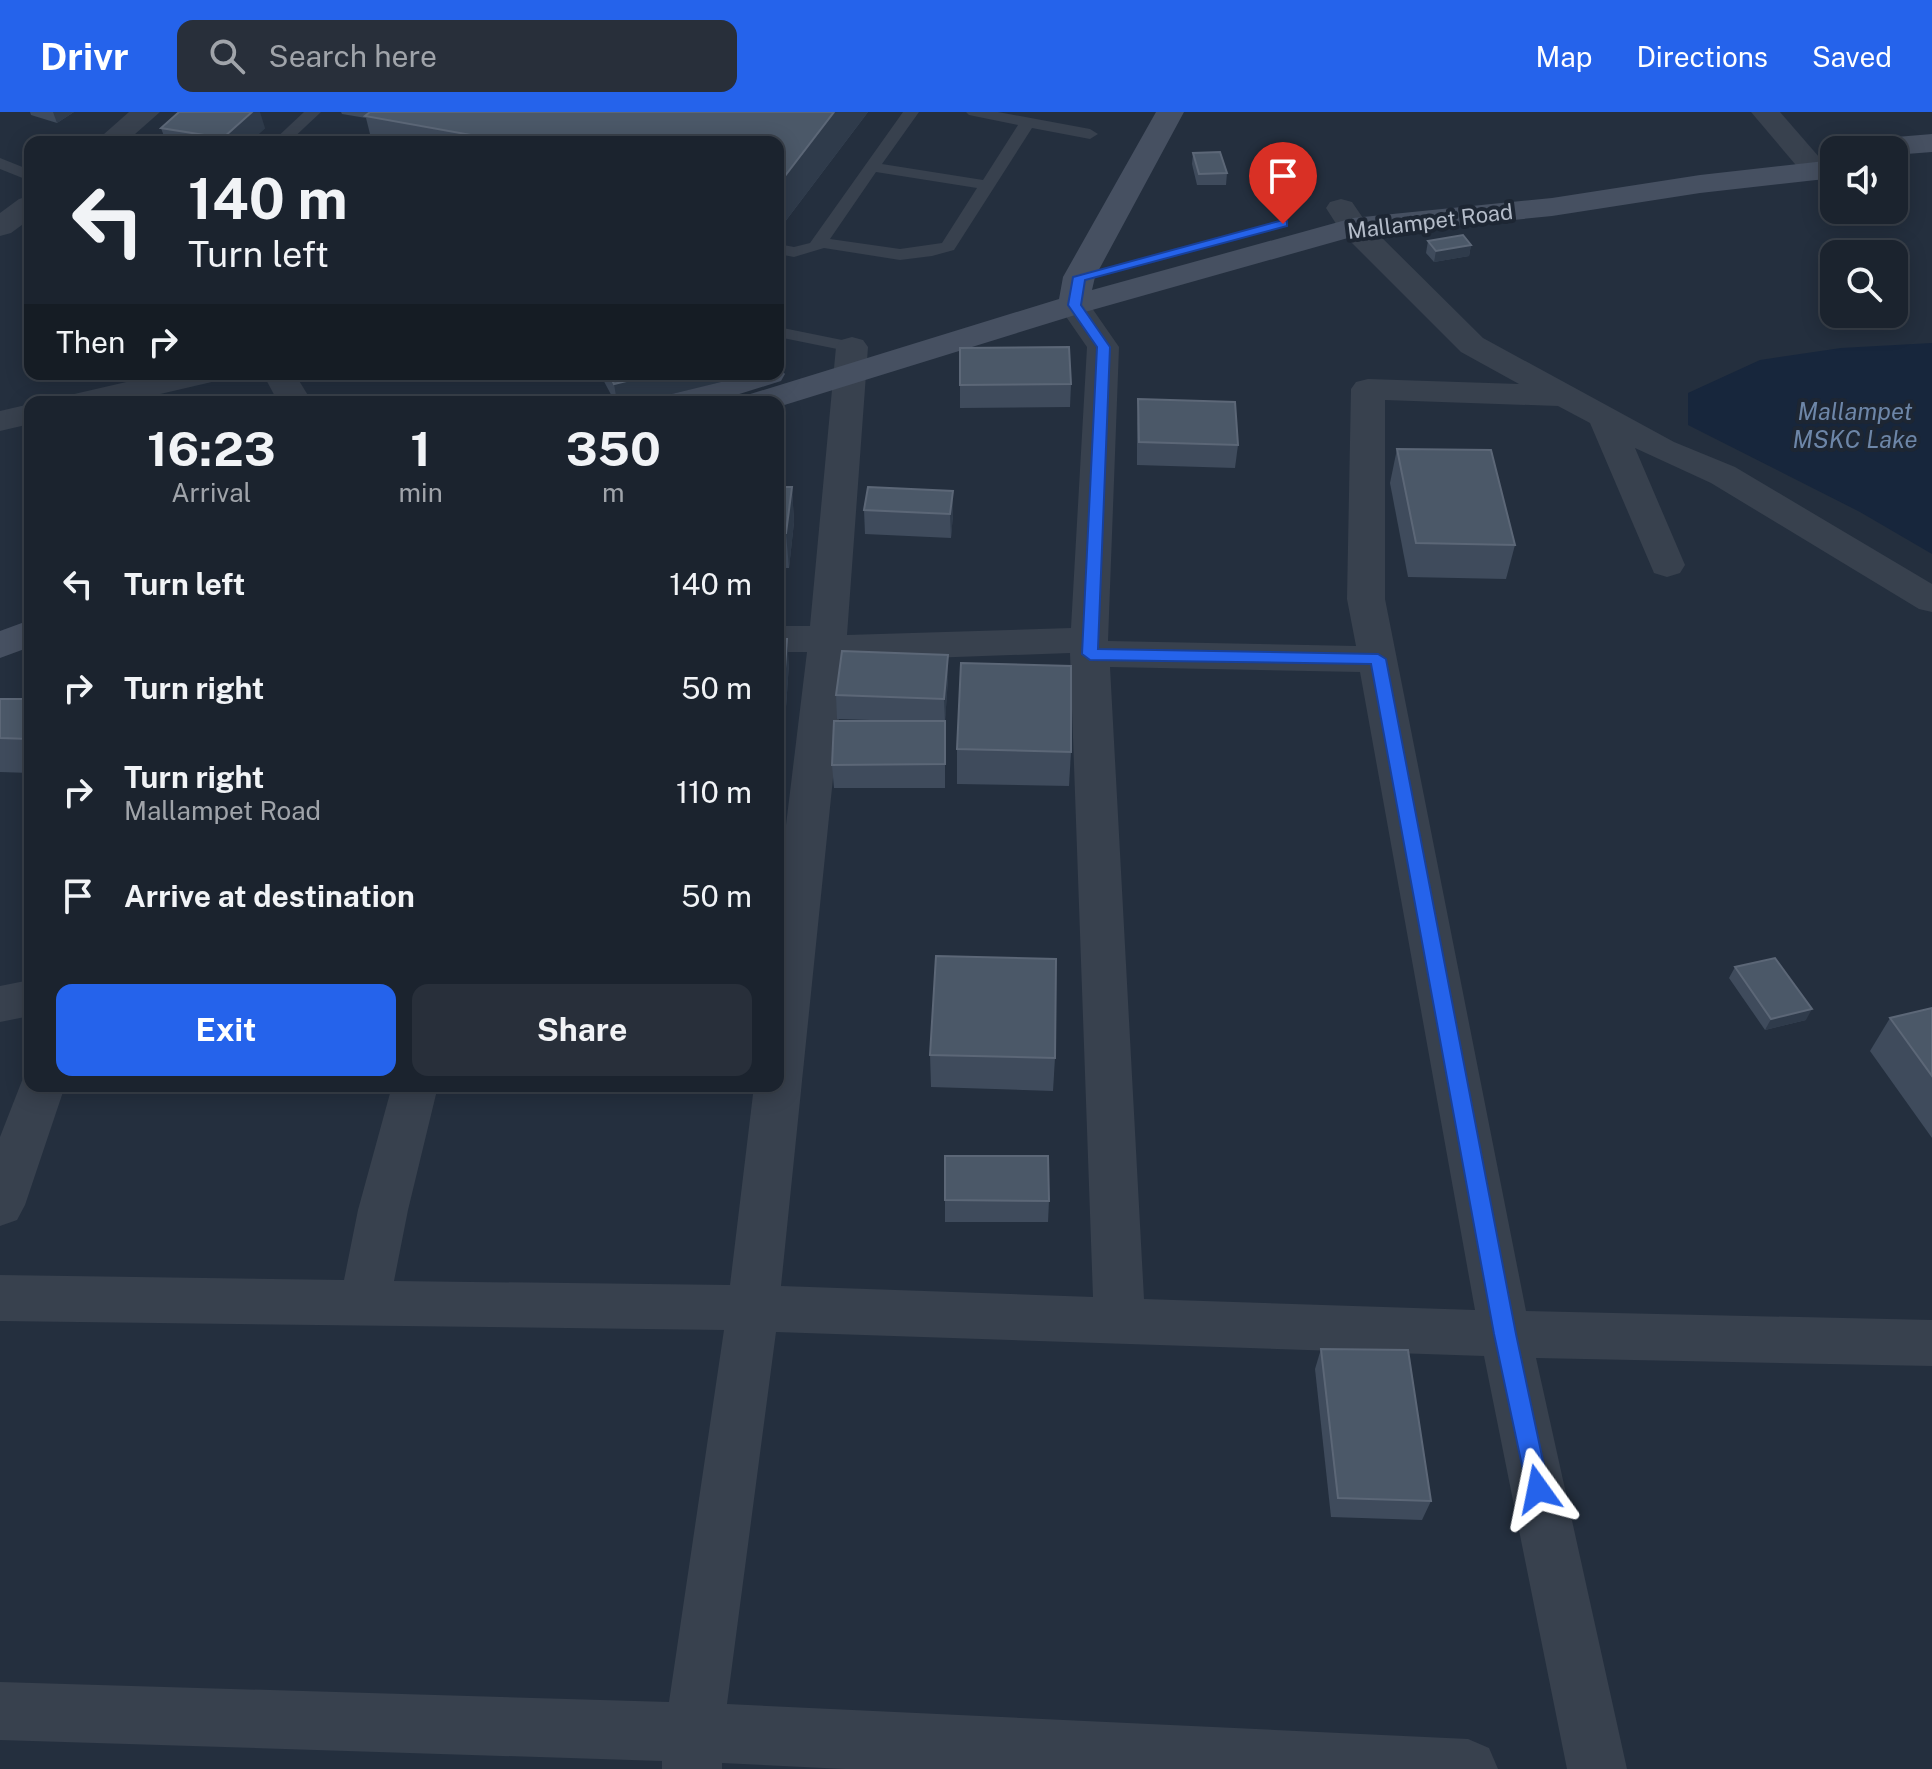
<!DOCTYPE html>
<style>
body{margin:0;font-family:"Public Sans",sans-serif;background:#282f3a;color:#f1f3f6;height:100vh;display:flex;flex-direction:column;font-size:30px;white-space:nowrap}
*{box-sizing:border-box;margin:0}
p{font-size:26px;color:#a0a4aa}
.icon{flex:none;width:44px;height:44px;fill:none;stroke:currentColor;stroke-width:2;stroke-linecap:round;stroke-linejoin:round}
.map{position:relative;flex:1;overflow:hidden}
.panel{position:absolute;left:24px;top:284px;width:760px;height:696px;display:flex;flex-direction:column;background:#1b232e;border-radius:16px;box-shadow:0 4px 20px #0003,0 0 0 2px #39404a}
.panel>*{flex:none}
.banner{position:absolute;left:24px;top:24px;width:760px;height:244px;border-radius:16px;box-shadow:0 4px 20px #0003,0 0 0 2px #39404a;background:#1b232e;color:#f1f3f6;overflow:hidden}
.fabs{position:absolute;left:1820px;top:24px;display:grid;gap:16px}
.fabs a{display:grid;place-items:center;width:88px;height:88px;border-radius:16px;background:#1b232e;box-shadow:0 4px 20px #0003,0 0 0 2px #39404a;font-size:40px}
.pin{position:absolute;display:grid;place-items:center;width:68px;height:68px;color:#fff;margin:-82px -34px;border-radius:50% 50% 50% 0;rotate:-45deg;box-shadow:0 0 8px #0007}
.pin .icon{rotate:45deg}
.me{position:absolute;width:88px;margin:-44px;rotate:348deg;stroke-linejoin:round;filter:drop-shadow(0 0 6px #0008)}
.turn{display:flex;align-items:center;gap:28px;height:168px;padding:0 32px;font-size:36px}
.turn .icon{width:104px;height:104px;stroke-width:2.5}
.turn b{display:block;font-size:56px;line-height:68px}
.then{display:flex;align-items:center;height:76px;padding:0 32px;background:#0003;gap:16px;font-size:30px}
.eta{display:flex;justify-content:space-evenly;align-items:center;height:136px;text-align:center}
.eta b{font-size:48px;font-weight:700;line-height:56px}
.cta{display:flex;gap:16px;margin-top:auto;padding:16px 32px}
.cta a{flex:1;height:92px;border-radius:16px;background:#2563eb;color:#fff;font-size:32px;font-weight:700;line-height:92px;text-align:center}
.cta a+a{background:#282f3a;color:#f1f3f6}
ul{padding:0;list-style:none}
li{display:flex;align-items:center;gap:24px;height:104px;padding:0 32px}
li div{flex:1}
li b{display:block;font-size:30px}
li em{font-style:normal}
header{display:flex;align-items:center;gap:48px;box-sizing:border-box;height:112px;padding:0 40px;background:#2563eb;color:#fff}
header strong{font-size:38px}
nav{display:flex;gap:44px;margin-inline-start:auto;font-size:28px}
.search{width:560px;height:72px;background:#282f3a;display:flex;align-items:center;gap:20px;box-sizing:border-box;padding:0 28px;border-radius:16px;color:#a0a4aa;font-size:30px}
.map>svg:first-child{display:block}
.water{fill:#17263c}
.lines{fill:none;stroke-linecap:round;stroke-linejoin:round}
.lane{fill:#38414e;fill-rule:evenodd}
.street{fill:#38414e;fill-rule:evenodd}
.secondary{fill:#465061;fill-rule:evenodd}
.wall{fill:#3f4b5c}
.shaded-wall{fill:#2f3b4b}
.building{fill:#4b5868;stroke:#5c6777;stroke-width:2}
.route{fill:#2563eb;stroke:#184099;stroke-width:2}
.labels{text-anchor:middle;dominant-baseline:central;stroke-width:8;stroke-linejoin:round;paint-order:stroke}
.far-street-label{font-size:22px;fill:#b4bcc9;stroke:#1d2633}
.far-water-label{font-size:24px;font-style:italic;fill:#6d86a8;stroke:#1d2633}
</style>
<header>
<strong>Drivr</strong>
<div class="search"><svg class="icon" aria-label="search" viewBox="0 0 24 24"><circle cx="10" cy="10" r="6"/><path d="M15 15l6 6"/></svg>Search here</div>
<nav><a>Map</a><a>Directions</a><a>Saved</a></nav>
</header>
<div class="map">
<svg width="1932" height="1657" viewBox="0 0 1932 1657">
<rect width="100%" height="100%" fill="#242f3e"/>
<!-- water -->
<polygon class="water" points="1932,231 1932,442 1860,400 1688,313 1688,281 1760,248 1841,236"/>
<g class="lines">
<!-- lane -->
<g class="lane">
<polygon points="304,0 321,0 289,30 272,30"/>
<path d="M903,0H919L882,52L983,68L1018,13L969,3L966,0H998L1090,17L1098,22L1090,27L1032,16L954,138L932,144L900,148L824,136L794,145L778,142V132L794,135L810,131ZM876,60L977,76L942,131L900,137L830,127Z"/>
<polygon points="0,46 30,58 30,69 0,57"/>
<polygon points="778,215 852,230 861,235 852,240 778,225"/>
</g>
<!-- street -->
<g class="street">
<polygon points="129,0 160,0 126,30 95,30"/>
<polygon points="1751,0 1780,0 1826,53 1831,59 1826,65 1816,68 1806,65"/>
<polygon points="30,84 30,107 11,121 0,124 0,101 19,87"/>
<path d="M1341,87L1352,90L1365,109L1483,226L1674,330L1735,355L1932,472V500L1919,497L1711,371L1635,336L1685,453L1680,461L1667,465L1654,461L1590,311L1558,294L1385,288V487L1526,1199L1932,1208V1254L1536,1246L1627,1657H1567L1484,1244L776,1220L727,1592L1468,1627L1489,1636L1498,1657H845L722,1651V1657H662V1649L0,1628V1570L669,1590L724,1218L0,1209V1163L344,1168L358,1098L392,974H438L408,1098L394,1169L730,1173L754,974H778V779L807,540H778V514H810L836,235L841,228L852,225L863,228L868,235L847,523L1071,516L1087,235L1058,193L1063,186L1074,184L1085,186L1119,235L1108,529L1356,534L1347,487L1351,277L1356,270L1368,267L1519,272L1461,240L1342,121L1326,96L1330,90ZM1070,541L1093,1185L781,1174L845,549ZM1110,555L1360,560L1475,1198L1144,1187Z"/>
<polygon points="161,262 220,262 216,269 126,290 65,290 70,283"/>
<polygon points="263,262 295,262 312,290 278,290"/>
<polygon points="30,292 30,312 0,319 0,299"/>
<polygon points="30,868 30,904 0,910 0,874"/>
<polygon points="30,959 30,974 65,974 25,1093 17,1108 0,1114 0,1025 25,961"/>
</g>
<!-- secondary -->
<g class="secondary">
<polygon points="1156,0 1184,0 1095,165 1092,178 1353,106 1552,86 1700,63 1834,48 1834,66 1700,81 1552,104 1355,124 1085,200 778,295 778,290 742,290 747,283 1059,187 1063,165"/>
<polygon points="1932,22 1932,40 1894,43 1894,38 1835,38 1839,32 1849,29"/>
<polygon points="778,254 785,262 781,269 714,290 663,290 668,283 735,262 778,262"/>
<polygon points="30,508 30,535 0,546 0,519"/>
</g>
</g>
<!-- wall -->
<g class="wall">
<polygon points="30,0 74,0 57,11 31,3"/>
<polygon points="341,0 868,0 778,119 778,30 372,30 366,6 342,2"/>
<polygon points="161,16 265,16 250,30 166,30"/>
<polygon points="1193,41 1227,61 1226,73 1197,73 1192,52"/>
<polygon points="1428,129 1471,133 1469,144 1434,150 1426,141"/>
<polygon points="960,236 1071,272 1070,295 960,296"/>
<polygon points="600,262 720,262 721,270 639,290 615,290"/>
<polygon points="1138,287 1238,333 1235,356 1137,353 1137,310"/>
<polygon points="1397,337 1515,433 1506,467 1408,465 1390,371"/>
<polygon points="778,375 792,375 794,410 789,456 778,456"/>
<polygon points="864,398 953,402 951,426 865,422"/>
<polygon points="778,527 789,551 785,610 778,610"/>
<polygon points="948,543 948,566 945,609 945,676 834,676 832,653 902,609 837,607 836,583"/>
<polygon points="0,587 30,587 30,661 0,660"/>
<polygon points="957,637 1071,640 1069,674 957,672"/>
<polygon points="1735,855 1806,908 1765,918 1729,866"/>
<polygon points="1932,896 1932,1026 1870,939 1890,906"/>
<polygon points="930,943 1055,946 1053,979 931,975"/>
<polygon points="945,1044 1049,1089 1048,1110 945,1110"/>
<polygon points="1321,1237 1431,1389 1422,1408 1331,1405 1315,1257"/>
</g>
<!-- shaded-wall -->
<g class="shaded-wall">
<polygon points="53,0 74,0 57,11"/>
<polygon points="252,0 260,0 265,16 250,30 224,30 223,26"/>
<polygon points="834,0 868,0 778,119 778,73"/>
<polygon points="1471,133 1469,144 1434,150 1436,139"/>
<polygon points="93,262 114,262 95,267"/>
<polygon points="655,262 720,262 721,270 639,290 617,290 614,272"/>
<polygon points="792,375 794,410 789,456 786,421"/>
<polygon points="953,379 953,402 951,426 950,402"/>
<polygon points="787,527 789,551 785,610 783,586"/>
<polygon points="948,543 948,566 945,611 944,587"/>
<polygon points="1812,897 1806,908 1765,918 1771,907"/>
</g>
<!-- building -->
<g class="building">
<polygon points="179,0 252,0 223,26 161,16"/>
<polygon points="370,0 834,0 778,73 778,30 510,30 365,4"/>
<polygon points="1220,40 1227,61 1199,62 1193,41"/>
<polygon points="1463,123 1471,133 1436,139 1428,129"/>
<polygon points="1069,235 1071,272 960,273 960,236"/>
<polygon points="609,262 655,262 614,272"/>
<polygon points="1138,287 1235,290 1238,333 1139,330"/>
<polygon points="1397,337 1491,338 1515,433 1416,431"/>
<polygon points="778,375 792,375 786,421 778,421"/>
<polygon points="868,375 953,379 950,402 864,398"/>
<polygon points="778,527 787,527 783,586 778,586"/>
<polygon points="842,539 948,543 944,587 836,583"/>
<polygon points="961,551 1071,554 1071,640 957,637"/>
<polygon points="0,587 30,587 30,627 0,626"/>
<polygon points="834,609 945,609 945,652 832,653"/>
<polygon points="936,844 1056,847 1055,946 930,943"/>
<polygon points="1775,846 1812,897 1771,907 1735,855"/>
<polygon points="1932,896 1932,964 1890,906"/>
<polygon points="945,1044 1048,1044 1049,1089 945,1088"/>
<polygon points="1321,1237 1408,1238 1431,1389 1338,1386"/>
</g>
<!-- route -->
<polygon class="route" points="1283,108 1287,109 1287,114 1085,168 1081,193 1110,235 1098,537 1378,542 1386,547 1516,1222 1549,1377 1546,1385 1538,1388 1530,1385 1527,1377 1494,1222 1371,552 1090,548 1082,542 1097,235 1068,193 1073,165"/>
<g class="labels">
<!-- far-street labels -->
<g class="far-street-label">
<text transform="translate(1430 109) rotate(-7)">Mallampet Road</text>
</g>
<!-- far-water labels -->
<g class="far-water-label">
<text x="1855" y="299">Mallampet<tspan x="1855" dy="28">MSKC Lake</tspan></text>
</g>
</g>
</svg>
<div class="fabs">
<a><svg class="icon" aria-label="sound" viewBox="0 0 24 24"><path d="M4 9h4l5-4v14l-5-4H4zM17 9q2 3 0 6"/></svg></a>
<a><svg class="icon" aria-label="search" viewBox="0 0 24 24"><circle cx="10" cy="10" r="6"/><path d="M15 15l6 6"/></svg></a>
</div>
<div class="pin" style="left:1283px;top:112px;background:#d93025"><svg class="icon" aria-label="arrive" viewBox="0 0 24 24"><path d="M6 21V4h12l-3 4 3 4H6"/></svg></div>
<svg class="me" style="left:1538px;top:1377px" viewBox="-20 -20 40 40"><path d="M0-17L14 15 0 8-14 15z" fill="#2563eb" stroke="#fff" stroke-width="4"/></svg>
<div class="banner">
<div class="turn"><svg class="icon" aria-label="left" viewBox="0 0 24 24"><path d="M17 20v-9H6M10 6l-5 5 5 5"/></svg><div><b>140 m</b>Turn left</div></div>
<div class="then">Then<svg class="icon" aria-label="right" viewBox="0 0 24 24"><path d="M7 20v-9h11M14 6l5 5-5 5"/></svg></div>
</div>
<section class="panel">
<div class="eta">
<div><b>16:23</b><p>Arrival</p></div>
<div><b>1</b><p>min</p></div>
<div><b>350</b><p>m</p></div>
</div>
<ul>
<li><svg class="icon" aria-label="left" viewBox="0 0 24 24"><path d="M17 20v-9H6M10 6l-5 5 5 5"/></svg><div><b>Turn left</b></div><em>140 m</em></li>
<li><svg class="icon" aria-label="right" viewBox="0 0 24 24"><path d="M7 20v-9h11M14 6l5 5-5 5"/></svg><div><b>Turn right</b></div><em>50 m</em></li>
<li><svg class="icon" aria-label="right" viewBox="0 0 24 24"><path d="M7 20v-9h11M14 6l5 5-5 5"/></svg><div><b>Turn right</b><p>Mallampet Road</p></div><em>110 m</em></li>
<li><svg class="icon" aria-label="arrive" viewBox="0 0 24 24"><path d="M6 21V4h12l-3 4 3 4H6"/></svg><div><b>Arrive at destination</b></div><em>50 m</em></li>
</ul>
<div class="cta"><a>Exit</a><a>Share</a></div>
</section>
</div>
